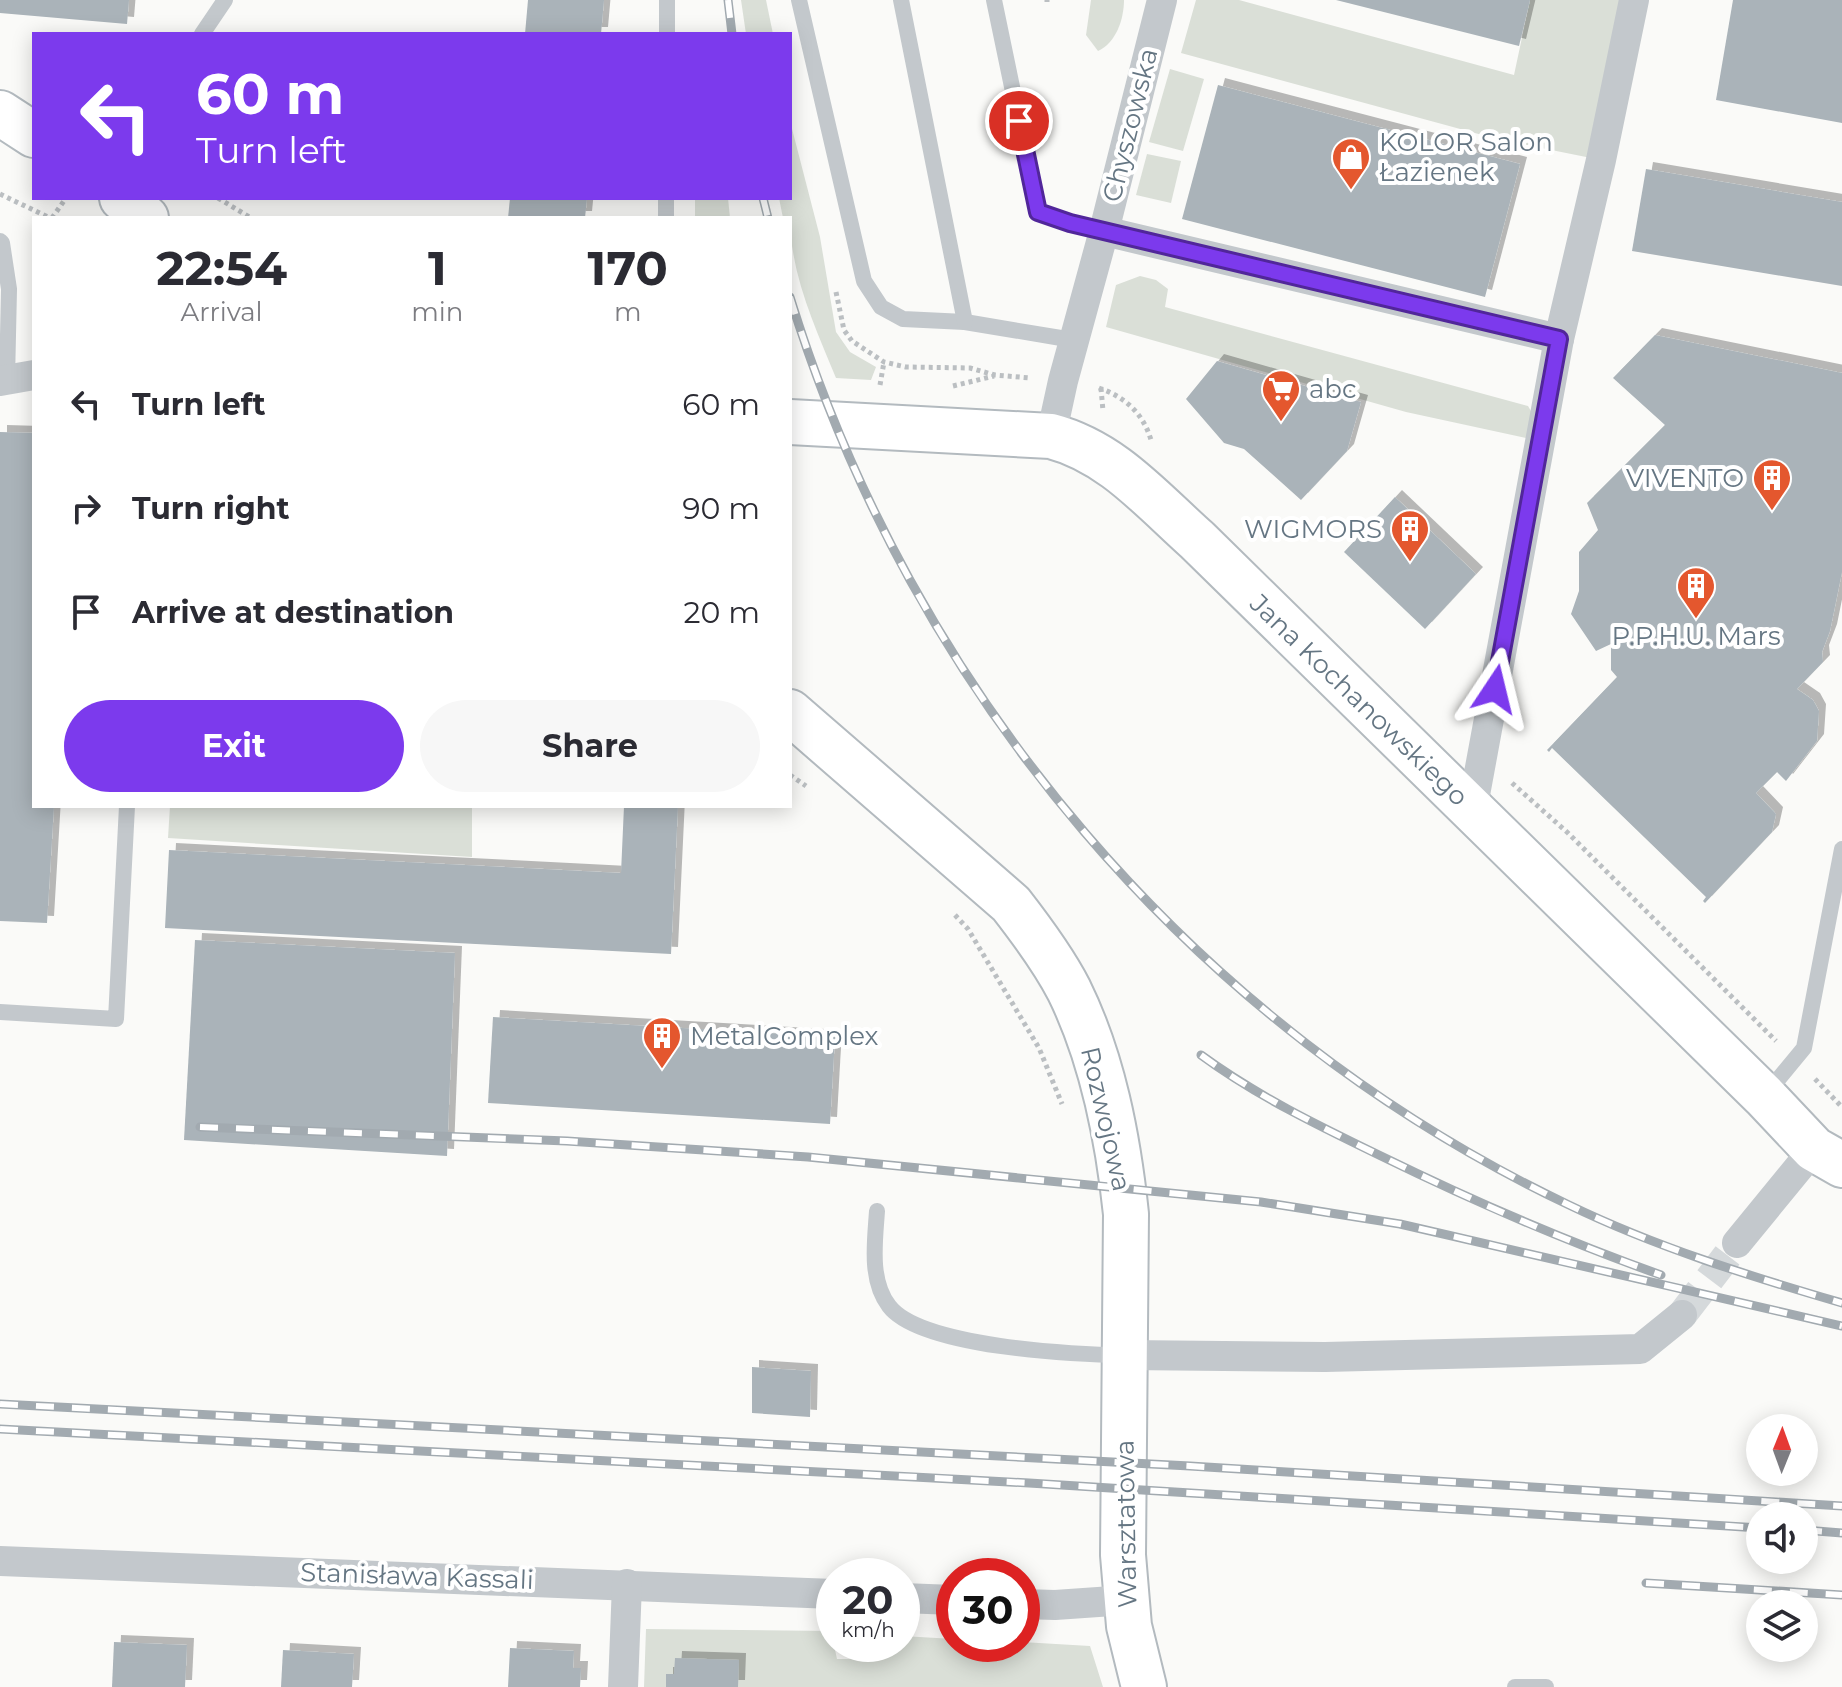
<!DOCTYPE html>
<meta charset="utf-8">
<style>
body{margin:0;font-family:Montserrat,sans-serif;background:#f7f7f7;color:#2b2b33;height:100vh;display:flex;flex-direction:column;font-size:30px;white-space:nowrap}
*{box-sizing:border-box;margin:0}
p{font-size:26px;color:#7c7c81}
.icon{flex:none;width:44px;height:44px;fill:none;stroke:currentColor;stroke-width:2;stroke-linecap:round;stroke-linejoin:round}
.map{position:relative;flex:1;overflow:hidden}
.side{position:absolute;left:32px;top:216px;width:760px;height:592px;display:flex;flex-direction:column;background:#fff;border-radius:0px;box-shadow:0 4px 20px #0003}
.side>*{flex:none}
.guide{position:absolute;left:32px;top:32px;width:760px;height:168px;border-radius:0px;box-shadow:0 4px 20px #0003;background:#7c3aed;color:#fff;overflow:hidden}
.needle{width:52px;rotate:1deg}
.tools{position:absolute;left:1746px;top:1414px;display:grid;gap:16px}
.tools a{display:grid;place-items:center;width:72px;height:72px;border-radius:50%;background:#fff;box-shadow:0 4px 20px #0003;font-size:40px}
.speed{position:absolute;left:816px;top:1558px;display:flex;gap:16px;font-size:40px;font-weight:700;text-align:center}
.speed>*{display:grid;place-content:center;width:104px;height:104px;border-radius:50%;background:#fff;box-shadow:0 4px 20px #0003;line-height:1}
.speed small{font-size:20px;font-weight:400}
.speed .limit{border:12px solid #d22;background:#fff;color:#111}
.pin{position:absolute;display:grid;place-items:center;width:68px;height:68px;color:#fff;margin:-34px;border:4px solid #fff;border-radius:50%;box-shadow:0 2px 8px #0007}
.me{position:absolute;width:88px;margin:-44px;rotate:10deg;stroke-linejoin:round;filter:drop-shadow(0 0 6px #0008)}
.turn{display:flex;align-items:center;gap:28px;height:168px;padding:0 32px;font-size:36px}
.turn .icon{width:104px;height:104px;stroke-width:2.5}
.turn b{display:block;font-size:56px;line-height:68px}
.eta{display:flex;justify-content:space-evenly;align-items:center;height:136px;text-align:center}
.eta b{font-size:48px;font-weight:700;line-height:56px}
.action{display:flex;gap:16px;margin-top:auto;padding:16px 32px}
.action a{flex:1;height:92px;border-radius:48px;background:#7c3aed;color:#fff;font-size:32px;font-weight:700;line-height:92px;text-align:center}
.action a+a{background:#f7f7f7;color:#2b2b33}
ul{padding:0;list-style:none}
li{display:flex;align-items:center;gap:24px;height:104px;padding:0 32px}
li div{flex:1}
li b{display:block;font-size:30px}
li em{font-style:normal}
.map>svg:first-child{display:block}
.green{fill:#dadfd7}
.building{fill:#aab3b9;filter:url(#shadow)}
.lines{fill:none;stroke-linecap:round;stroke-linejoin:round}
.street-tunnel{stroke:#d5d9db;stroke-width:30;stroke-dasharray:30 15;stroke-linecap:butt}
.secondary-casing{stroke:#b3babf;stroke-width:48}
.path{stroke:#bbbfc2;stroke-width:5;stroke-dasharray:4 4;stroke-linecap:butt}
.lane{stroke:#c3c8cc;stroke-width:16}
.street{stroke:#c3c8cc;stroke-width:30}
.secondary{stroke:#fff;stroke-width:44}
.rail-casing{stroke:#a2aab0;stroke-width:9}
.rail{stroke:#fff;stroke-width:6;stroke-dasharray:18;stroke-linecap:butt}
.route-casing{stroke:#51269a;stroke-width:20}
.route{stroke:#7c3aed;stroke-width:14}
.labels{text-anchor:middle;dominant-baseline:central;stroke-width:8;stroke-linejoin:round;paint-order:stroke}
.street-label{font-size:26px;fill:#657683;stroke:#fff}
.poi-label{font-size:26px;fill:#657683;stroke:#fff;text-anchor:start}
</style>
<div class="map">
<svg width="1842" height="1687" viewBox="0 0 1842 1687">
<defs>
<filter id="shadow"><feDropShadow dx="7" dy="-7" stdDeviation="0" flood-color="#0004"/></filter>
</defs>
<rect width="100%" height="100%" fill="#fafaf8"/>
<!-- green -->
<g class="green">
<polygon points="741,0 766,0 773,34 746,34"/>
<path d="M1091,0H1124C1124,19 1116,43 1098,51L1086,35Z"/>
<polygon points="1196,0 1239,0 1514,75 1530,0 1634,0 1601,160 1497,139 1181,53"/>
<polygon points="1170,69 1204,79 1183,151 1149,142"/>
<path d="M790,121L820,237L836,332L850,352L876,367L871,380L836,378C815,327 790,273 790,218H783L779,198H790Z"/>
<polygon points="1147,154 1181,161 1171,203 1136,195"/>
<polygon points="695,198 728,198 730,218 695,218"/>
<polygon points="1140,276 1156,280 1168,289 1165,307 1528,406 1542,430 1540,441 1406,412 1106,327 1116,285"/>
<polygon points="170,806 472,806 472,857 168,838"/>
<polygon points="646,1629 831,1631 837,1659 866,1659 866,1644 902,1644 902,1636 954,1639 954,1644 1022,1642 1090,1646 1103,1687 644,1687"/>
</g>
<!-- building -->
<g class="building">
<polygon points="0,0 129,0 127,24 0,13"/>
<polygon points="528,0 604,0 601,34 525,34"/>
<polygon points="1336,0 1530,0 1519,46"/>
<polygon points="1733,0 1842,0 1842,123 1716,100"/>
<polygon points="1218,85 1520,164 1485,297 1182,219"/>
<polygon points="1646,169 1842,202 1842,286 1632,251"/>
<polygon points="510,198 587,198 585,218 508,218"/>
<polygon points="1655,335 1842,373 1842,572 1830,631 1822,652 1823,662 1797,689 1813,700 1819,711 1817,741 1786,781 1777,772 1756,793 1776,814 1772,832 1705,903 1703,901 1706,897 1552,748 1549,752 1547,750 1617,677 1611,670 1611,644 1596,651 1571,614 1579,591 1579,552 1598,530 1587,503 1665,425 1613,378"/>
<polygon points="1217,361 1361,402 1347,451 1301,500 1244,449 1224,443 1186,399"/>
<polygon points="0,432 34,433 34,806 54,806 47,923 0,921"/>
<polygon points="1395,497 1476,574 1425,629 1344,552"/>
<polygon points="624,806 678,806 671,954 165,928 169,850 621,873"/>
<polygon points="195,940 455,953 447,1156 184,1140"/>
<polygon points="493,1017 835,1037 830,1124 488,1103"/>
<polygon points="752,1367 811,1371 810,1417 752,1413"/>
<polygon points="114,1642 187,1645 185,1687 112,1687"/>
<polygon points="510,1648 574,1651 573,1668 581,1668 580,1687 508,1687"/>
<polygon points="283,1650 354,1654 352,1687 281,1687"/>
<polygon points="675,1658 739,1660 738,1687 666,1687 666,1674 674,1674"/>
</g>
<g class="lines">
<!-- street-tunnel -->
<polyline class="street-tunnel" points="1682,1315 1737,1243"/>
<!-- secondary casing -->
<g class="secondary-casing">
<g id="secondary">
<polyline points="0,113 34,135"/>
<polyline points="122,198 146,218"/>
<path d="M790,422L1051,436C1112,452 1151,499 1197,540L1764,1096L1814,1149L1842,1165"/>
<path d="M790,712L1011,904C1032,931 1053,959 1069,990C1103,1059 1118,1138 1126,1214L1123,1555L1129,1626L1144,1687"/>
</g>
</g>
<!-- path -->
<g class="path">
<polyline points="1047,2 1047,0"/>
<polyline points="0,194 50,218"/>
<polyline points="218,198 251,218"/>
<polyline points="52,218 66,198"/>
<polyline points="836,292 844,330 852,341 884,362 906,367 970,368 995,375 1030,378"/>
<polyline points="880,385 884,362"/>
<polyline points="953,386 994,376"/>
<path d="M1099,388C1125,397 1143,413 1151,440"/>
<polyline points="1101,388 1103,411"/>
<polyline points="790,775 806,786"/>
<polyline points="1512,783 1568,833 1776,1041"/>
<polyline points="955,915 968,929 1039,1048 1062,1104"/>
<polyline points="1815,1079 1842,1107"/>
</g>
<!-- lane -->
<g class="lane">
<polyline points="799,0 864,281 881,307 903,319 965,322 1073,340"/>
<polyline points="901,0 965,322"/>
<polyline points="994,0 1038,212 1070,223 1104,231"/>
<polyline points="202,34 225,0"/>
<polyline points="667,34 667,0"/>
<polyline points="666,218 666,198"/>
<polyline points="0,241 2,243 9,289 7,381"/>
<polyline points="0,1012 116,1019 127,806"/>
<polyline points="1766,1094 1804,1048 1842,849"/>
<path d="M877,1211C875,1241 869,1280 889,1306C920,1347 1075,1355 1124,1355"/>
<polyline points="1515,1687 1546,1687"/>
</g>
<!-- street -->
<g class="street">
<polyline points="1104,231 1559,339"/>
<polyline points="0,381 34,375"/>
<polyline points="1051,436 1063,381 1104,231 1162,0"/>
<polyline points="1472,811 1559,339 1601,160 1634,0"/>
<polyline points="1737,1243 1814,1149"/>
<polyline points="1126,1355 1325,1357 1640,1349 1682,1315"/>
<polyline points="0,1561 834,1594"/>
<polyline points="902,1598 954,1600"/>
<polyline points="1022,1604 1055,1605 1127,1600"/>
<polyline points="623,1687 627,1584"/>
</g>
<!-- secondary -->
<use href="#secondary" class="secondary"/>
<!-- rail casing -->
<g class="rail-casing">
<g id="rail">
<polyline points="728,0 732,34"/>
<polyline points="763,198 768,218"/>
<path d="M790,297C911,692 1196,1028 1569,1205C1656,1247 1749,1276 1842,1303"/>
<path d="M1201,1055C1257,1096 1319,1126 1381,1156C1475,1202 1563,1240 1661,1275"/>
<polyline points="200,1127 567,1141 808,1157 1261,1202 1400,1224 1842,1326"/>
<polyline points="0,1404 1190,1466 1842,1506"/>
<polyline points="0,1429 1029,1483 1760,1528"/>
<polyline points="1804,1530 1842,1533"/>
<polyline points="1646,1583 1842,1595"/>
</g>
</g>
<!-- rail -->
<use href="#rail" class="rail"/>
</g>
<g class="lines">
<!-- route casing -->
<g class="route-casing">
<polyline id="route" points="1019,121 1038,212 1070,223 1559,339 1495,689"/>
</g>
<!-- route -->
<use href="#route" class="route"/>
</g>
<!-- icons -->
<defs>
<g id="shop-pin" transform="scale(2)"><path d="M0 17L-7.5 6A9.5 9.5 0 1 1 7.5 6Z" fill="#e4572e" stroke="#fff"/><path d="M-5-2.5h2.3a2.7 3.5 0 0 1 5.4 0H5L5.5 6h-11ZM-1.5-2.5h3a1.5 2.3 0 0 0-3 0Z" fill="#fff"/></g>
<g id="supermarket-pin" transform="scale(2)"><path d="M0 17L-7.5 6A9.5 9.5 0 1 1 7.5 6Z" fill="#e4572e" stroke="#fff"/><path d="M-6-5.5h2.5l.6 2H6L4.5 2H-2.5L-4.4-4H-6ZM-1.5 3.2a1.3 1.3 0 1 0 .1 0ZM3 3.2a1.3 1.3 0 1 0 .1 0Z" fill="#fff"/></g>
<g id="building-pin" transform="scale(2)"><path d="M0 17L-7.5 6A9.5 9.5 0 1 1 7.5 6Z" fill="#e4572e" stroke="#fff"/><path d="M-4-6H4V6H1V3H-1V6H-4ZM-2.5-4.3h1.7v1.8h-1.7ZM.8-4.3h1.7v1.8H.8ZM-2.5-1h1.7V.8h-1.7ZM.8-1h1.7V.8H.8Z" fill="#fff"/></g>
</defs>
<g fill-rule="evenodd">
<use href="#shop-pin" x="1351" y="157"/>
<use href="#supermarket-pin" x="1281" y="389"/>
<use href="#building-pin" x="1772" y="478"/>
<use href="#building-pin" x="1410" y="529"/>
<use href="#building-pin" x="1696" y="586"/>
<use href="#building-pin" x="662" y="1036"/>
</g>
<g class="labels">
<!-- street labels -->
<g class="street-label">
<text transform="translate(1130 125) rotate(-76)">Chyszowska</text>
<text transform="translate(1359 700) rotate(44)">Jana Kochanowskiego</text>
<text transform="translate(1106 1119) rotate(77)">Rozwojowa</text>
<text transform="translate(1126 1524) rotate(-91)">Warsztatowa</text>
<text transform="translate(417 1576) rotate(2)">Stanisława Kassali</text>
</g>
<!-- poi labels -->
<g class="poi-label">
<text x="1379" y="142">KOLOR Salon<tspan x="1379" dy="30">Łazienek</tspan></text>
<text x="1309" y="389">abc</text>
<text x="1744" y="478" text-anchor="end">VIVENTO</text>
<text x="1382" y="529" text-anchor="end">WIGMORS</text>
<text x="1696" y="636" text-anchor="middle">P.P.H.U. Mars</text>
<text x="690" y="1036">MetalComplex</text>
</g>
</g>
</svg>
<div class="tools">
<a><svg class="needle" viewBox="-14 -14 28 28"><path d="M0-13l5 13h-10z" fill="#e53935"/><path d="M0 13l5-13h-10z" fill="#7c7c81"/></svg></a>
<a><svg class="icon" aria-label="sound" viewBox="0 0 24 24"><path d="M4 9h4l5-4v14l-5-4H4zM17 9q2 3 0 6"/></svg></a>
<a><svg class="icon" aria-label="layers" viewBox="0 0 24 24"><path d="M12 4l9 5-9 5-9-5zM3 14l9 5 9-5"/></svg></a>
</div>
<div class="speed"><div>20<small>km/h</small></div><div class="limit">30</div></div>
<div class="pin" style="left:1019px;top:121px;background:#d93025"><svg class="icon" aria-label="arrive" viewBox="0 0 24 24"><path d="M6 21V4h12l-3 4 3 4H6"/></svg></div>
<svg class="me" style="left:1495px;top:689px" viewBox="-20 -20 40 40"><path d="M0-17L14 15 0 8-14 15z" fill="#7c3aed" stroke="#fff" stroke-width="4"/></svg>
<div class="guide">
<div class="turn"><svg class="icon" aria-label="left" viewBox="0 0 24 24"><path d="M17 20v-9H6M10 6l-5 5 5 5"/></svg><div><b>60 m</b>Turn left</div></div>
</div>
<section class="side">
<div class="eta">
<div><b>22:54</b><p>Arrival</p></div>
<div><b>1</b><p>min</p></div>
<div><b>170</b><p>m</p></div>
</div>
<ul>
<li><svg class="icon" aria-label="left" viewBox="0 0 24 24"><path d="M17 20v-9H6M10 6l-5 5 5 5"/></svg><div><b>Turn left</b></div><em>60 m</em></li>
<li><svg class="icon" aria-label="right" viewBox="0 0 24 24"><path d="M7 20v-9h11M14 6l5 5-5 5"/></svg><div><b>Turn right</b></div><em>90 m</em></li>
<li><svg class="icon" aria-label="arrive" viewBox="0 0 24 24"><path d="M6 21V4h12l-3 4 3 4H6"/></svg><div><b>Arrive at destination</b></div><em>20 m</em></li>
</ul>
<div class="action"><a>Exit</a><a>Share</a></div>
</section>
</div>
